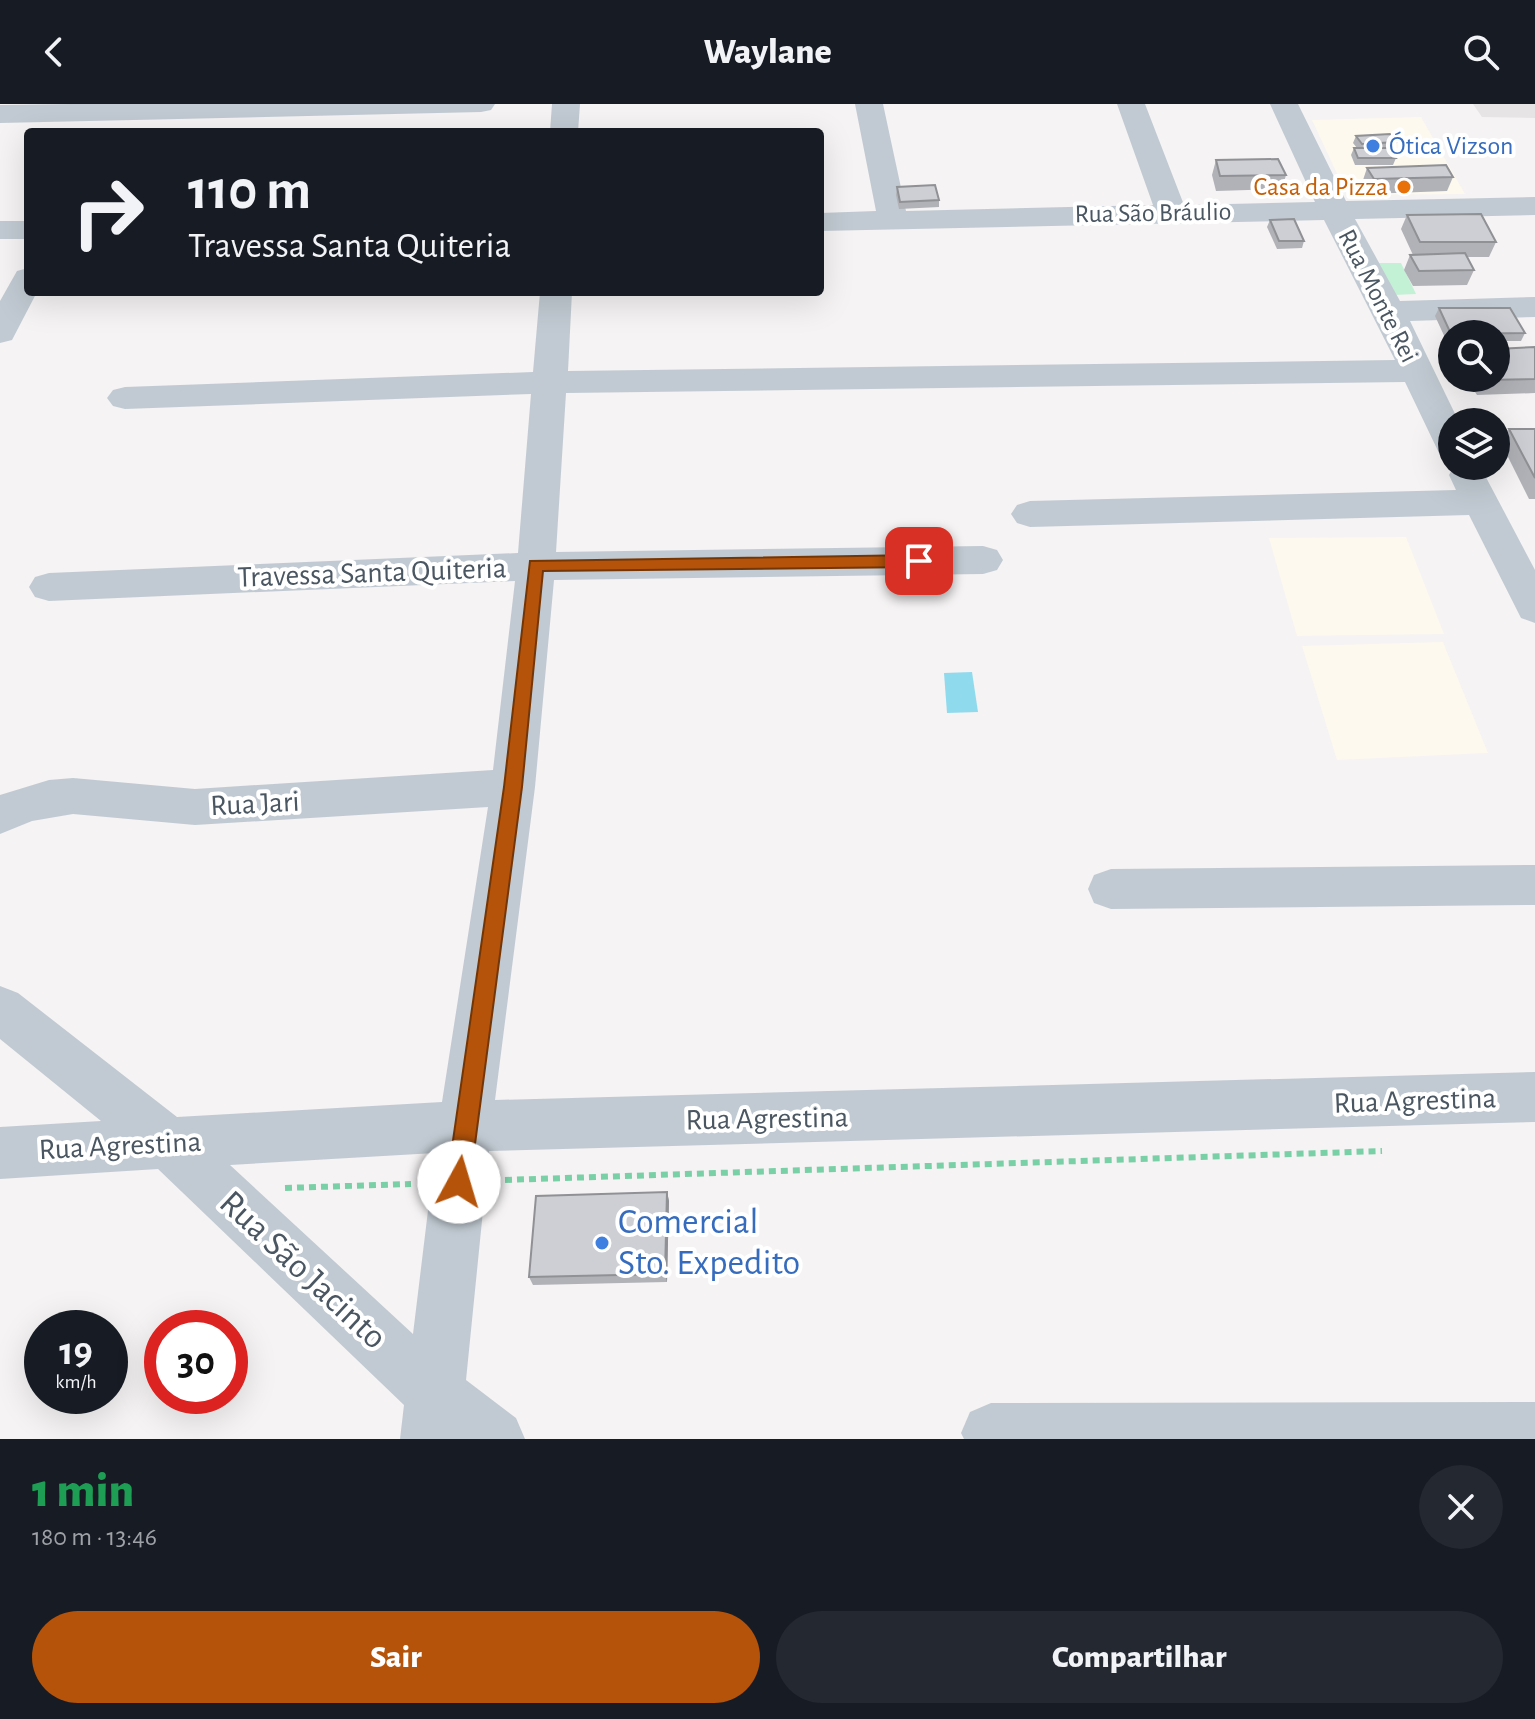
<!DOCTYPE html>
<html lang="pt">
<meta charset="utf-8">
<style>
body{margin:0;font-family:"Alegreya Sans",sans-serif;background:#242831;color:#f1f3f6;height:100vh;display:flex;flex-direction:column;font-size:30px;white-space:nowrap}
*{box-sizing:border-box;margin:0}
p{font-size:26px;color:#9ea1a6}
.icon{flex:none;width:44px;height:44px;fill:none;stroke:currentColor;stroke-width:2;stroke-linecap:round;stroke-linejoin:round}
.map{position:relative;height:1335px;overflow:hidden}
.side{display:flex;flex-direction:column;background:#171b24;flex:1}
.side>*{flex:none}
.top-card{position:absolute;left:24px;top:24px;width:800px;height:168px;border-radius:8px;box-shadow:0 8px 32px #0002;background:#171b24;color:#f1f3f6;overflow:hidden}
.tools{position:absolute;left:1438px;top:216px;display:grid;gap:16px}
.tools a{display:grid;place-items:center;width:72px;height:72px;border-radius:50%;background:#171b24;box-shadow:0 8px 32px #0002;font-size:40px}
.speed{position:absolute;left:24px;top:1206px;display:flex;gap:16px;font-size:40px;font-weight:700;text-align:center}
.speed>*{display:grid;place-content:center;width:104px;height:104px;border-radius:50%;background:#171b24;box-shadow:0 8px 32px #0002;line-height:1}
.speed small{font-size:20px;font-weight:400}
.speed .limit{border:12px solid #d22;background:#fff;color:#111}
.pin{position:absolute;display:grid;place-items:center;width:68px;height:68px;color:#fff;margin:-34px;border-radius:16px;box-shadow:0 4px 12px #0006}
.me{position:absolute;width:88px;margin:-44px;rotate:6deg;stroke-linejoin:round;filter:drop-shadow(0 0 6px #0008)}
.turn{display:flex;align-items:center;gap:28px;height:168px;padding:0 32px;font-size:36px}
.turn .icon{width:104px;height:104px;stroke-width:2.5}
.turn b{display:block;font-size:56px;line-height:68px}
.round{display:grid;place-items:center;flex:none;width:84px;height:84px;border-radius:42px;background:#242831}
.summary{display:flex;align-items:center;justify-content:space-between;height:136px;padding:0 32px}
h1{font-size:48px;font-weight:800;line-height:60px;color:#1e9e55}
.button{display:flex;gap:16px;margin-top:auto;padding:16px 32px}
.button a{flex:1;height:92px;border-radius:48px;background:#b45309;color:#fff;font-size:32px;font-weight:800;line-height:92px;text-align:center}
.button a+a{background:#242831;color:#f1f3f6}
header{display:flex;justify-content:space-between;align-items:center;height:104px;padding:0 32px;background:#171b24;font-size:36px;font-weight:800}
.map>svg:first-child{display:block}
.commercial{fill:#fdf9ef}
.education{fill:#e6e4e5}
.green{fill:#c3f1d5}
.water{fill:#90daee}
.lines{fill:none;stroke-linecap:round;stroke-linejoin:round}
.path{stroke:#7ad0a6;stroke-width:6;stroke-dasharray:7 5;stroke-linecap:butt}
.minor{fill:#c1cad2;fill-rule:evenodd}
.wall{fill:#b0b2b7}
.shaded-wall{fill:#909195}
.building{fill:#cdcfd5;stroke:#909195;stroke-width:2}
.route{fill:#b45309;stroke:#753606;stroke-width:2}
.shop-dot{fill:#3f7fe0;stroke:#fff;stroke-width:3}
.food-dot{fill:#e8710a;stroke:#fff;stroke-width:3}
.labels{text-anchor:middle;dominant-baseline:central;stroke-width:8;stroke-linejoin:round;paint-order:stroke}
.far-shop-label{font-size:26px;fill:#366cbe;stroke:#fff;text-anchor:start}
.far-food-label{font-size:26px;fill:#c56008;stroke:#fff;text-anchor:end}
.far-street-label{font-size:26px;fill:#4a5661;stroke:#fff}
.street-label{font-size:30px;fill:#4a5661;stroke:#fff}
.near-shop-label{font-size:36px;fill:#366cbe;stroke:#fff;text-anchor:start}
.near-street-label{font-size:36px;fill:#4a5661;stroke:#fff}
</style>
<header><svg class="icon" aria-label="back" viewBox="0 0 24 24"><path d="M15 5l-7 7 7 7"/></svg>Waylane<svg class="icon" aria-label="search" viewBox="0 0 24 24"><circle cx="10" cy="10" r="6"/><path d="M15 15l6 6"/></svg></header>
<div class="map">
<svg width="1535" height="1335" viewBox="0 0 1535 1335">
<rect width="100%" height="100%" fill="#f5f3f3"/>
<!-- commercial -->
<g class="commercial">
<polygon points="1421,13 1465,90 1347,91 1312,16"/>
<polygon points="1406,433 1444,530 1297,532 1269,434"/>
<polygon points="1443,538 1488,649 1337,656 1302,542"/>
</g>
<!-- education -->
<polygon class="education" points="1473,0 1535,0 1535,14 1482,13"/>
<!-- green -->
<polygon class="green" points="1379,159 1401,159 1416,190 1393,191"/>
<!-- water -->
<polygon class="water" points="972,568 978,608 947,609 944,569"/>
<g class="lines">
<!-- path -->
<g class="path">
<polyline points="505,1076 1382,1047"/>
<polyline points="285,1084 411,1080"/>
</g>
<!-- minor -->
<g class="minor">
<polygon points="71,0 495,0 491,6 481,8 0,19 0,1"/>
<polygon points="552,0 580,0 578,28 550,28"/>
<path d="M855,0H883L906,107L1153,101L1117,0H1145L1184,101L1315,98L1270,0H1298L1346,97L1535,93V111L1355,115L1400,197L1535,193V213L1410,217L1459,318H1452V352L1439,349L1405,278L566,289L556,448L983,442L997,446L1003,456L997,466L983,470L554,476L535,683L495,996L1535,968V1018L489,1047L466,1276L516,1314L525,1335H400L404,1301L158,1065L0,1075V1023L101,1017L0,935V882L18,889L177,1013L442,998L488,703L195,721L73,710L32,717L0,730V691L49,676L73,674L195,685L493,666L515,477L49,497L35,493L29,483L35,473L49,469L518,449L531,290L125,305L113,302L107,294L113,286L125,283L533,268L540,188H572L568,267L1395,256L1324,116L820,127V109L876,107ZM435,1049L413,1230L230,1061Z"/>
<rect x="0" y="117" width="28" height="18"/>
<polygon points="28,164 28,188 37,188 12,236 0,239 0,197 17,167"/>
<polygon points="1454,362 1480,362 1535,466 1535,519 1521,514 1469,411 1030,423 1017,419 1011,410 1017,401 1030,397 1456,386 1449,371"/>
<polygon points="1535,761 1535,801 1111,805 1094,799 1088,785 1094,771 1111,765"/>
<polygon points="1535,1298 1535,1335 964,1335 961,1329 970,1308 991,1299"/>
</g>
</g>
<!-- wall -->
<g class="wall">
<polygon points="1356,32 1396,38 1393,45 1391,45 1396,54 1393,61 1355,61 1351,51 1354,44 1357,44 1353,39"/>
<polygon points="1216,56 1286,71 1282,85 1216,87 1212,71"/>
<polygon points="1367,64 1453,73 1447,87 1368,90 1362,79"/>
<polygon points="897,83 939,96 939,103 899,105 896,91"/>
<polygon points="1407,111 1496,138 1489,153 1467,153 1474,166 1467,181 1413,182 1404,166 1410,151 1413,151 1401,125"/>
<polygon points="1270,116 1304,137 1302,144 1277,145 1267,123"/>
<polygon points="1439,204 1525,229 1521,237 1496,237 1496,230 1452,230 1452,238 1447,238 1435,212"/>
<polygon points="1535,243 1535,289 1477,291 1466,274 1496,274"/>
<polygon points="1509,325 1535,325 1535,395 1529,395 1501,339"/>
<polygon points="667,1088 669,1097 667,1178 533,1181 529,1173"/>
</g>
<!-- shaded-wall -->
<polygon class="shaded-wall" points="667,1088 669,1097 667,1178 665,1170"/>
<!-- building -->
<g class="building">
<polygon points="1390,30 1396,38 1362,40 1356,32"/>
<polygon points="1354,44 1391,44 1396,54 1358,54"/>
<polygon points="1278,55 1286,71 1220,72 1216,56"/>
<polygon points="1446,61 1453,73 1374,75 1367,64"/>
<polygon points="935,81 939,96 900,98 897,83"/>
<polygon points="1481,110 1496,138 1420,138 1407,111"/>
<polygon points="1294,115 1304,137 1279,137 1270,116"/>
<polygon points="1465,149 1474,166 1419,167 1410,151"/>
<polygon points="1439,204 1510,204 1525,229 1451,230"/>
<polygon points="1535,243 1535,275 1484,276 1483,274 1496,274 1496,245"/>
<polygon points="1509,325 1535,325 1535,374"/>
<polygon points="667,1088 665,1170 529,1173 536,1092"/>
</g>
<!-- route -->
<polygon class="route" points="919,451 927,457 919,463 543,467 522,683 470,1078 466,1086 459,1089 451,1086 447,1078 504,683 530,457"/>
<!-- markers -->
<g class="shop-dot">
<circle cx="1373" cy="42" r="8"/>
<circle cx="602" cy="1139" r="8"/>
</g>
<circle class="food-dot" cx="1404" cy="83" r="8"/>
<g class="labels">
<!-- far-shop labels -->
<g class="far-shop-label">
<text x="1389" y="42">Ótica Vizson</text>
</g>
<!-- far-food labels -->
<g class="far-food-label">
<text x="1388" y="83">Casa da Pizza</text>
</g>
<!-- far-street labels -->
<g class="far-street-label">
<text transform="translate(1153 109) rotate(-1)">Rua São Bráulio</text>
<text transform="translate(1378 192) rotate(63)">Rua Monte Rei</text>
</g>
<!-- street labels -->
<g class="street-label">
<text transform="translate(372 469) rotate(-2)">Travessa Santa Quiteria</text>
<text transform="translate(255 700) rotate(-3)">Rua Jari</text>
<text transform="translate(1415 997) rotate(-2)">Rua Agrestina</text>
<text transform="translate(767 1015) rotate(-1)">Rua Agrestina</text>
<text transform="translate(120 1042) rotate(-3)">Rua Agrestina</text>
</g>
<!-- near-shop labels -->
<g class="near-shop-label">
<text x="618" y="1118">Comercial<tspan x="618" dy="41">Sto. Expedito</tspan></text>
</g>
<!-- near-street labels -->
<g class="near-street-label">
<text transform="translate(303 1166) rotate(43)">Rua São Jacinto</text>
</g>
</g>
</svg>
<div class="tools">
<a><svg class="icon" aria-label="search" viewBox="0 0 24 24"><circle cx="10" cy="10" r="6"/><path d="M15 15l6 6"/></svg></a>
<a><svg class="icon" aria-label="layers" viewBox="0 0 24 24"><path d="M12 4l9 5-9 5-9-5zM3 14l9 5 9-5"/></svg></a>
</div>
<div class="speed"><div>19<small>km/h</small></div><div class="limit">30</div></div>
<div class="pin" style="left:919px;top:457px;background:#d93025"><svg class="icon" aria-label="arrive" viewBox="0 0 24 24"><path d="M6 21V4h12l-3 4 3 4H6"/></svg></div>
<svg class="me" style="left:459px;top:1078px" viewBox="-20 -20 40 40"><circle r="19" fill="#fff"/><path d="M0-13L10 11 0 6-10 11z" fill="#b45309"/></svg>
<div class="top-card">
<div class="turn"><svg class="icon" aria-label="right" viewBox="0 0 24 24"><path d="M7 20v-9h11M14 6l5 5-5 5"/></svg><div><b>110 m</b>Travessa Santa Quiteria</div></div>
</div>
</div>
<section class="side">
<div class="summary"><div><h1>1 min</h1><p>180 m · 13:46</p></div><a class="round"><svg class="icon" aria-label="close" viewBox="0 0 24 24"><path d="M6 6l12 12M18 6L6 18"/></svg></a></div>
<div class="button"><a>Sair</a><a>Compartilhar</a></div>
</section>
